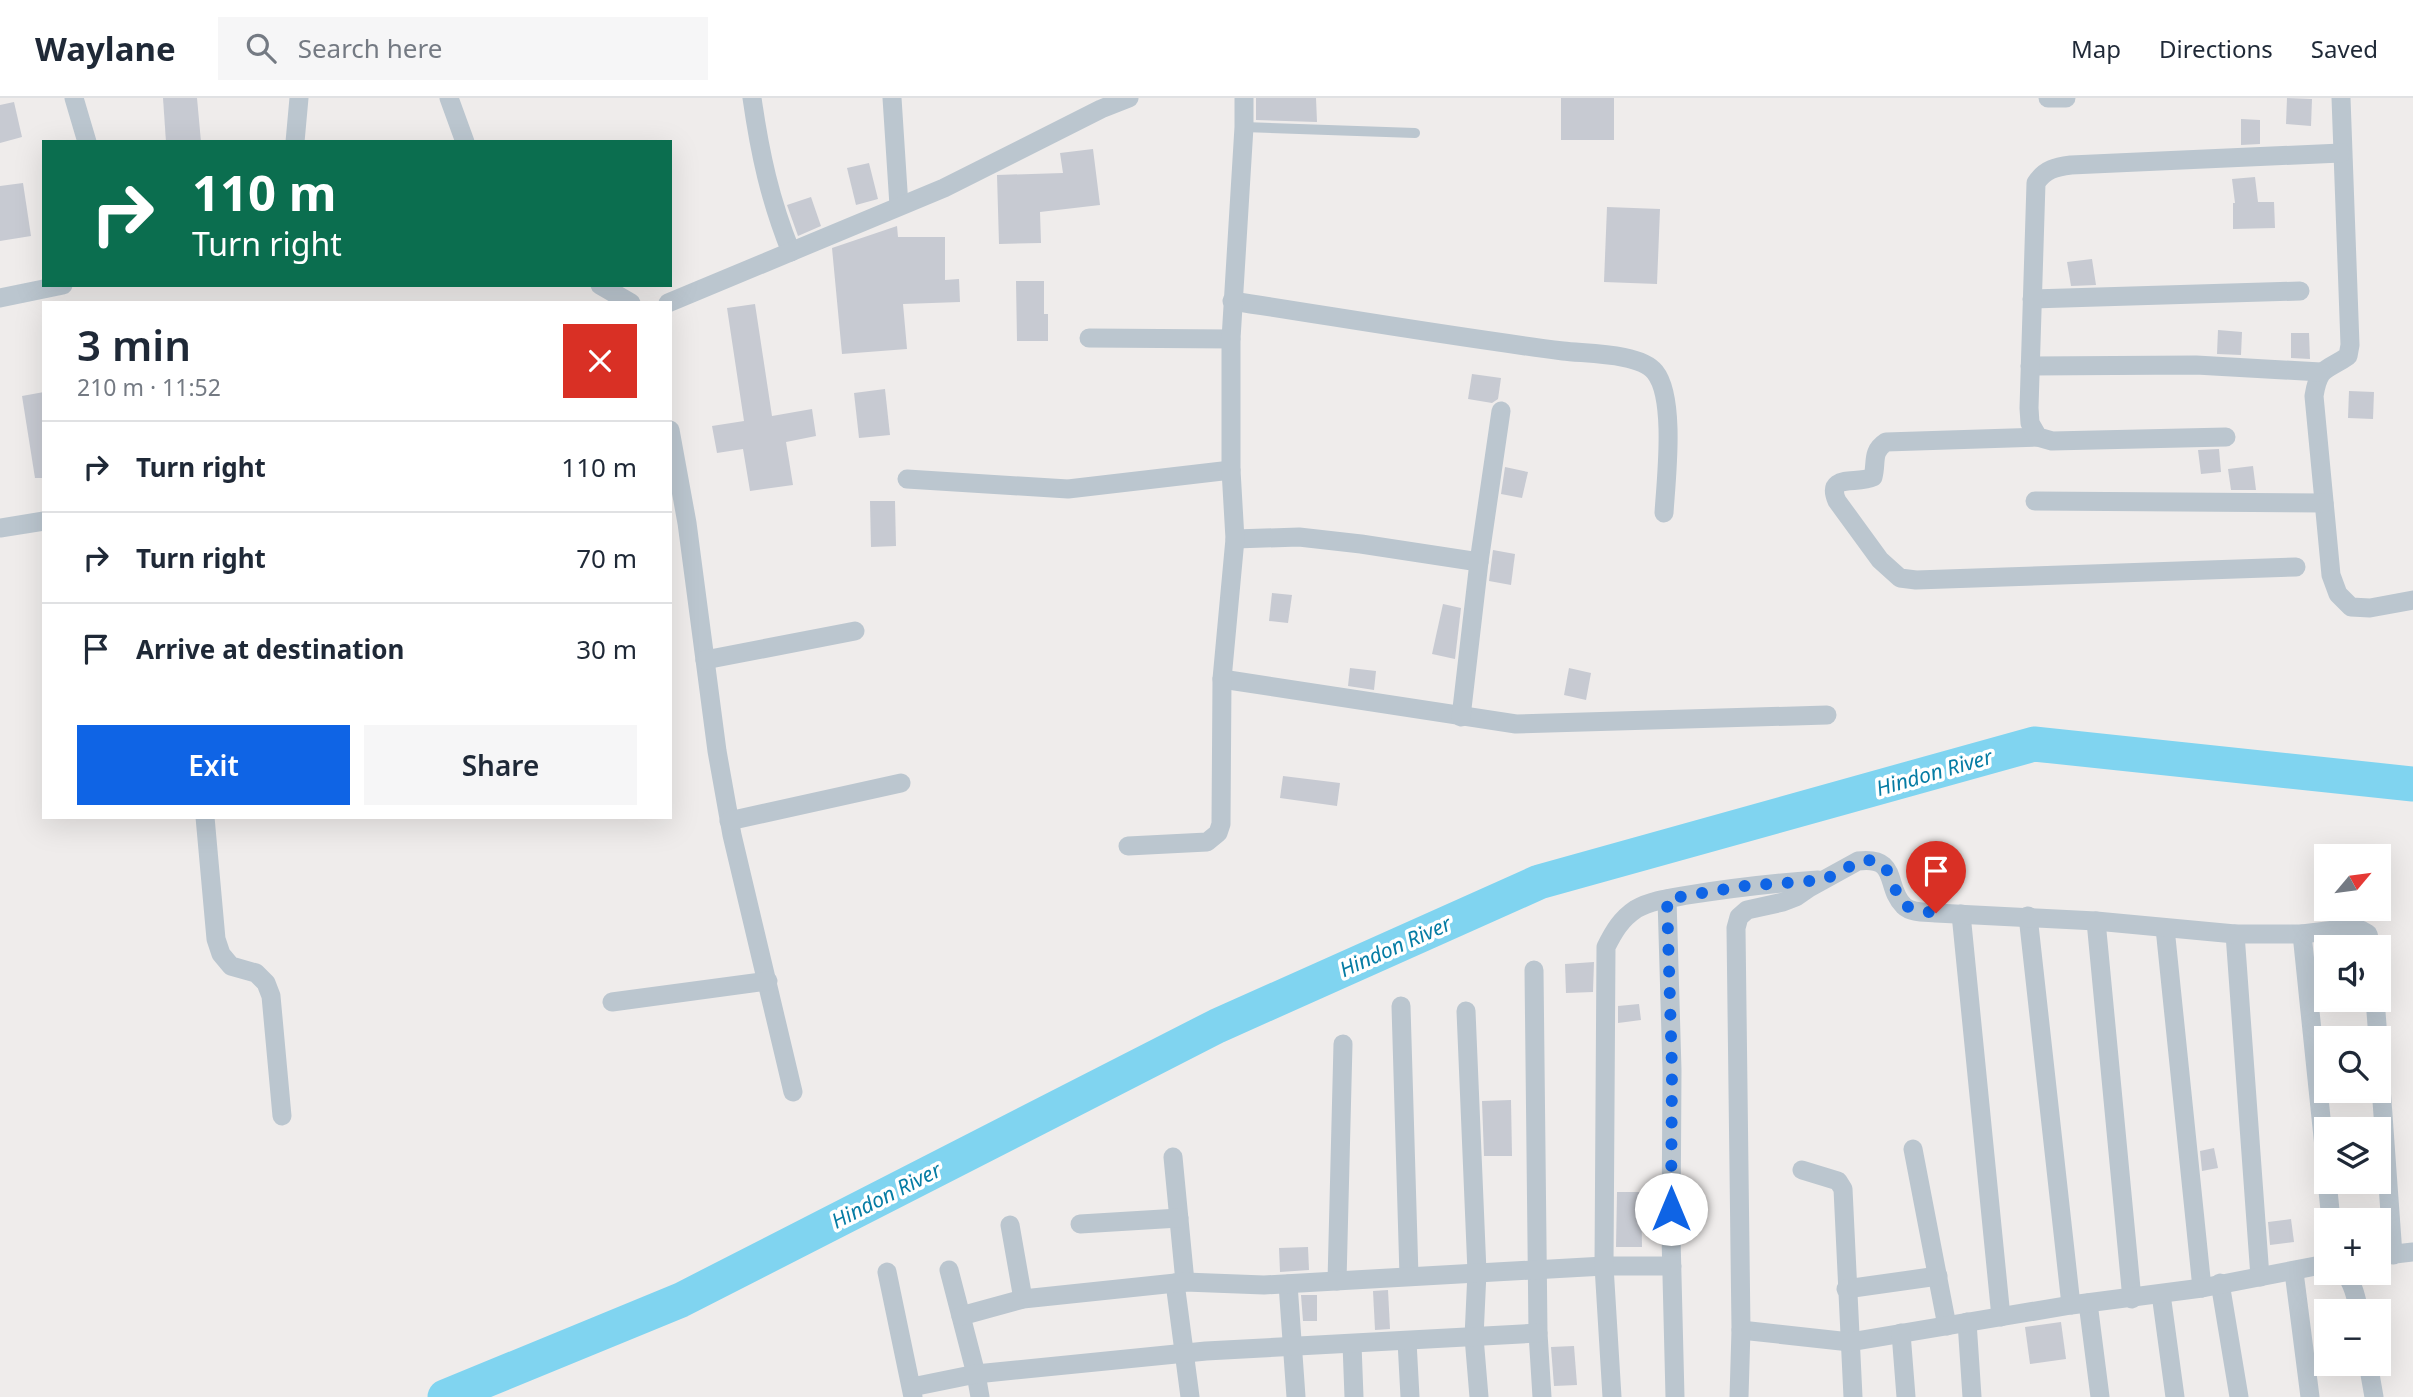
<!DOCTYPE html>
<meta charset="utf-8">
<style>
body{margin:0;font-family:"Noto Sans",sans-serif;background:#f6f6f7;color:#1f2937;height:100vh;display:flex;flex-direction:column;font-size:26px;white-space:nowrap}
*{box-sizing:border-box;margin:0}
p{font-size:23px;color:#747a83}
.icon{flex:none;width:38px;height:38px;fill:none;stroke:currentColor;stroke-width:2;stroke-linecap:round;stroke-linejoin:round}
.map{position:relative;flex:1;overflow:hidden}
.sheet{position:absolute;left:42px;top:203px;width:630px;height:518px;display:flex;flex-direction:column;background:#fff;border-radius:0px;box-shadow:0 7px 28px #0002}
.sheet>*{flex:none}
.guide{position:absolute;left:42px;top:42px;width:630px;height:147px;border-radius:0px;box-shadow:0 7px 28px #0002;background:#0b6e4f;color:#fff;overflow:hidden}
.needle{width:46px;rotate:61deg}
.controls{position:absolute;left:2314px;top:746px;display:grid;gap:14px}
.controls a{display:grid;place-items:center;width:77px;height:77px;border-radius:0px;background:#fff;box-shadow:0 7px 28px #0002;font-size:35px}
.pin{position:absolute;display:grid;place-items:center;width:60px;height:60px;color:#fff;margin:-72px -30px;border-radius:50% 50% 50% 0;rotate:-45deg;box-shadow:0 0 7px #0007}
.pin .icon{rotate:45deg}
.me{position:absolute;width:77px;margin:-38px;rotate:0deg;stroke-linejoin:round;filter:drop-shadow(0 0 5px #0008)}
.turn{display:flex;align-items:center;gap:24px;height:147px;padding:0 35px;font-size:32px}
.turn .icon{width:91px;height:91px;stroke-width:2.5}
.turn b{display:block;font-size:49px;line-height:60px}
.round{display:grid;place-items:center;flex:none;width:74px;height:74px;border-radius:0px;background:#f6f6f7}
.summary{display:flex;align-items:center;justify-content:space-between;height:119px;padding:0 35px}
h1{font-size:42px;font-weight:600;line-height:52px}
.button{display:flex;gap:14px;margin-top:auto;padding:14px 35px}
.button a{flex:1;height:80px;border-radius:0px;background:#0f64e5;color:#fff;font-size:28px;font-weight:600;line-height:80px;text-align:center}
.button a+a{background:#f6f6f7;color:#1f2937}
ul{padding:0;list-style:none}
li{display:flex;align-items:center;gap:21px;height:91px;padding:0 35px;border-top:2px solid #e0e1e3}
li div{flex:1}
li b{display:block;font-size:26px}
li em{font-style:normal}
header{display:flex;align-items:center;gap:42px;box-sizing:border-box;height:98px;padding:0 35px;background:#fff;border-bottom:2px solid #e0e1e3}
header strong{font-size:33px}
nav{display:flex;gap:38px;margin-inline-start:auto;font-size:24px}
.search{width:490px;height:63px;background:#f6f6f7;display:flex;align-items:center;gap:18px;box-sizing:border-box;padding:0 24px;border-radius:0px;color:#747a83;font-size:26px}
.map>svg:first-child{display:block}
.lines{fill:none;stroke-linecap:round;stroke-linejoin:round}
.river{stroke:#80d4f0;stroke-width:35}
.building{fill:#c7cad2}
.lane{stroke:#bbc6cf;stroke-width:10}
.street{stroke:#bbc6cf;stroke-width:19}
.route{stroke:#0f64e5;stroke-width:12;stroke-dasharray:0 21.6}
.labels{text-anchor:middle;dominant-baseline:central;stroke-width:7;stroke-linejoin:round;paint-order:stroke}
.water-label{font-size:21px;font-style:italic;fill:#067ca4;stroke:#fff}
</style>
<header>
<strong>Waylane</strong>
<div class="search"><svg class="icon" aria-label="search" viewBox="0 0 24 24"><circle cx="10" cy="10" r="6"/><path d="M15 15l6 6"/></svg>Search here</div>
<nav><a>Map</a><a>Directions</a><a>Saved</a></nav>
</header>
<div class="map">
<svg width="2413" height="1299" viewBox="0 0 2413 1299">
<rect width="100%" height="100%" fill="#efeceb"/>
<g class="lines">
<!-- river -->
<polyline class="river" points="445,1299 681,1202 1217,928 1539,784 2034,646 2413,686"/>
</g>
<!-- building -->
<g class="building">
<polygon points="163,0 197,0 201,44 166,44"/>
<polygon points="1256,0 1316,0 1317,24 1256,22"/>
<rect x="1561" y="0" width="53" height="42"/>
<polygon points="2287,0 2312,1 2311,28 2286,26"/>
<polygon points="14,4 22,39 0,45 0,7"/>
<polygon points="2241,21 2260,22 2260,46 2241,47"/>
<polygon points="1093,51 1100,107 1040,114 1041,145 999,146 997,77 1063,75 1060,55"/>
<polygon points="869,65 878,101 856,107 847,70"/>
<polygon points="2255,79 2258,104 2274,104 2275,130 2233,131 2233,105 2235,105 2232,81"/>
<polygon points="23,85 31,138 0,143 0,88"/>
<polygon points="811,99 821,128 798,138 787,107"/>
<polygon points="1607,109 1660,111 1657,186 1604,184"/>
<polygon points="897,128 898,139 945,139 945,182 959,181 960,204 903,206 907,251 842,256 832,150"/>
<polygon points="2092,161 2096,187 2071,188 2067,164"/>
<polygon points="1016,183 1044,183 1044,216 1048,216 1048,243 1017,243"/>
<polygon points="755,206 772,318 812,311 816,338 786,344 793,387 750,393 743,351 717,355 712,328 744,323 727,210"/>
<polygon points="2218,232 2242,234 2241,257 2217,256"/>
<polygon points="2291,235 2309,235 2310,261 2291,260"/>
<polygon points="1472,276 1501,280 1498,301 1492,305 1468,301"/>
<polygon points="885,291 890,337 859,340 854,295"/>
<polygon points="2349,293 2374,294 2373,321 2348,320"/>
<polygon points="44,294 44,380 35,380 22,298"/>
<polygon points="2219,351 2221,374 2201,376 2198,352"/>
<polygon points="2253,368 2256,392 2231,392 2228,371"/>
<polygon points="1505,369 1528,374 1522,400 1501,396"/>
<polygon points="870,403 895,403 896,448 871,449"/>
<polygon points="1493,452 1515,456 1511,487 1489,483"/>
<polygon points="1272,495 1292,497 1288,525 1269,523"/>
<polygon points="1443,506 1461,510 1455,561 1432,556"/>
<polygon points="1350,570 1376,573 1374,592 1348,588"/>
<polygon points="1569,570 1591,575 1586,602 1564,597"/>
<polygon points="1283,678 1340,685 1337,708 1280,700"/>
<polygon points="1594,864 1593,894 1566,895 1565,866"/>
<polygon points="1639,906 1641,922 1618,925 1618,908"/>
<polygon points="1511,1002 1512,1058 1484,1058 1482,1003"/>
<polygon points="2214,1050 2218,1070 2202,1073 2200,1053"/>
<polygon points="1617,1094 1641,1094 1642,1149 1616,1149"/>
<polygon points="2291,1121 2294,1144 2270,1147 2268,1124"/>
<polygon points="1308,1149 1309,1172 1280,1174 1279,1150"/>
<polygon points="1388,1192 1390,1231 1375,1232 1373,1193"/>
<polygon points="1301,1197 1317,1197 1317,1223 1303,1223"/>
<polygon points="2061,1224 2066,1261 2030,1266 2025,1229"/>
<polygon points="1574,1248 1577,1287 1554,1288 1551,1249"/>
</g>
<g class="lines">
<!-- lane -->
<polyline class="lane" points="1244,29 1415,35"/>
<!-- street -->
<g class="street">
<polyline points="74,0 87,44"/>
<polyline points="449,0 465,44"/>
<path d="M752,0C760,56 770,102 791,154"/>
<polyline points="892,0 899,108"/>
<polyline points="2048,0 2066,0"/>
<path d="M2341,0L2350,247L2348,258C2327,273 2319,267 2314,298L2331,477L2338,496L2351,509L2370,510L2413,502"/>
<polyline points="295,44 299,0"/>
<polyline points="600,187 631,205"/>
<polyline points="0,200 63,187"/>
<polyline points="2032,201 2300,193"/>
<path d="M1232,203C1343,220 1453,239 1563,253C1587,256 1640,255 1655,274C1676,300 1666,382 1664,415"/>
<polyline points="668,205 944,90 1101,11 1129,0"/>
<polyline points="1089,240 1231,241"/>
<polyline points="2030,268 2196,267 2321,274"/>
<polyline points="670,332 687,425 717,653 732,737 793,994"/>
<path d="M2038,339L1886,344C1871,354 1877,364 1873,379C1857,387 1825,375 1837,403L1880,462L1900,480L1916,482L2296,469"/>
<path d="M2226,339L2052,343L2038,339L2030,325L2029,310L2036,85C2045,71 2056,69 2071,67L2341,55"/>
<polyline points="907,381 1068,391 1231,372"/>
<polyline points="2035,403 2324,405"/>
<polyline points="0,430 44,423"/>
<polyline points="1235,441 1299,439 1361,446 1479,464"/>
<polyline points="705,562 855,533"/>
<polyline points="1222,581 1516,626 1827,617"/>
<polyline points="1461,619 1479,464 1501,313"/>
<polyline points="205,719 216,841 221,856 231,868 256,875 266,885 271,898 282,1018"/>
<polyline points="729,723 901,685"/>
<polyline points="1128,748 1207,744 1218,735 1221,726 1222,581 1235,441 1231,372 1231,241 1244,29 1244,0"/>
<polyline points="1667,801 1672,972 1671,1138 1675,1299"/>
<polyline points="1961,816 2001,1219"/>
<polyline points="2028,818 2071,1207"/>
<polyline points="2096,823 2132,1201"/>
<polyline points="2165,830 2202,1190"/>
<polyline points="2235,836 2260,1179"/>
<polyline points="2302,836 2326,1068"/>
<polyline points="1534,872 1538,1235 1542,1299"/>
<polyline points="2375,901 2378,940"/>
<polyline points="612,904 768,883"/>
<polyline points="1401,908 1409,1178"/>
<polyline points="1466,913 1477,1174 1474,1239 1479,1299"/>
<polyline points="2378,947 2393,1157"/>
<polyline points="1913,1051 1947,1228"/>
<polyline points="1173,1059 1185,1184"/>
<polyline points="1802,1072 1838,1083 1843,1091 1853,1299"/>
<polyline points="2327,1083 2331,1122"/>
<polyline points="1080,1126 1179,1120"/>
<polyline points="1010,1127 1023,1201"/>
<polyline points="2378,1158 2413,1154"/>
<polyline points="949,1172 976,1276 980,1299"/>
<polyline points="887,1174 913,1299"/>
<polyline points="2294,1174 2310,1299"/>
<path d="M2344,1174C2353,1185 2356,1199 2359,1213"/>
<polyline points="1337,1183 1343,946"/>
<polyline points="1175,1185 1190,1299"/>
<polyline points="2220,1185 2239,1299"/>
<polyline points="1288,1186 1296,1299"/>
<polyline points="1846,1191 1938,1178"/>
<polyline points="2161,1196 2175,1299"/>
<polyline points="2088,1205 2100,1299"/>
<polyline points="961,1218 1023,1201 1185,1184 1264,1187 1604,1168 1672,1168"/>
<polyline points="1967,1224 1972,1299"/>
<polyline points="1741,1232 1850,1244 2071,1207 2202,1190 2326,1166"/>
<polyline points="1901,1235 1906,1299"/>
<polyline points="1407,1243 1410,1299"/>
<polyline points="1352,1246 1354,1299"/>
<polyline points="2368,1265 2374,1299"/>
<polyline points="912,1289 976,1276 1206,1253 1538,1235"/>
<path d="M1612,1299L1604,1168L1606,849C1614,833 1621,821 1636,811C1652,802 1671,800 1688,797C1732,790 1774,785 1818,782"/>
<path d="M1739,1299L1741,1232L1736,830L1739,819L1747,812L1783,804L1796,799L1809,790L1858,763C1900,758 1884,789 1904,808C1911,815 1926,814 1936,815L2096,823L2235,836H2302L2351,830L2361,832L2368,836L2371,849"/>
</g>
</g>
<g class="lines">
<!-- route -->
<path class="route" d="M1671,1111L1672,972L1667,801L1744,788L1824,782L1858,764L1871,762L1883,766C1906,800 1886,809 1936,815"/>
</g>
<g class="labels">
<!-- water labels -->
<g class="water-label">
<text transform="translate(1934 674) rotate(-16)">Hindon River</text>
<text transform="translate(1395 848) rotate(-24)">Hindon River</text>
<text transform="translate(886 1097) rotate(-27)">Hindon River</text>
</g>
</g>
</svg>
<div class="controls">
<a><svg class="needle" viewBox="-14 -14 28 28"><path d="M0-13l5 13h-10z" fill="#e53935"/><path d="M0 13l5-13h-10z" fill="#747a83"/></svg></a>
<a><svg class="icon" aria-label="sound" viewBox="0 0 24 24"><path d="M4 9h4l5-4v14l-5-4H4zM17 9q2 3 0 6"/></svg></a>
<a><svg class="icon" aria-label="search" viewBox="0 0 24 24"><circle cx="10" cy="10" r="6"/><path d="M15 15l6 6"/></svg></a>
<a><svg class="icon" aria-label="layers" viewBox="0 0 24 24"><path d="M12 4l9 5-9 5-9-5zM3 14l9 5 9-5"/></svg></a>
<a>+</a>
<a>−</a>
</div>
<div class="pin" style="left:1936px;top:815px;background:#d93025"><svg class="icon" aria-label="arrive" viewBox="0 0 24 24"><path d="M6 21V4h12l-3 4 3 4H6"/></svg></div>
<svg class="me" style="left:1671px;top:1111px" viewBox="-20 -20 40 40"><circle r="19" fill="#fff"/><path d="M0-13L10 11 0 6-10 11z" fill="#0f64e5"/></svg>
<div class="guide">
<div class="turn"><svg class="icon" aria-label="right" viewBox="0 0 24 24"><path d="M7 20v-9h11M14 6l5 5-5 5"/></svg><div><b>110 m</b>Turn right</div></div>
</div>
<section class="sheet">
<div class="summary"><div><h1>3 min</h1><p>210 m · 11:52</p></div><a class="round" style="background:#d93025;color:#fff"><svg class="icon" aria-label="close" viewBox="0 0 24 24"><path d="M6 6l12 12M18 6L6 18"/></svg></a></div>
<ul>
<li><svg class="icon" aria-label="right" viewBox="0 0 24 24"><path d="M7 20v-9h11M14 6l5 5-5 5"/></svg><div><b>Turn right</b></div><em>110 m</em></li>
<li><svg class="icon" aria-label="right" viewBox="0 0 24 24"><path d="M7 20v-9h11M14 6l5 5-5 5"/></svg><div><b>Turn right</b></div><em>70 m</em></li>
<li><svg class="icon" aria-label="arrive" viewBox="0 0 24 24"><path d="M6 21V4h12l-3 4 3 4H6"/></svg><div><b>Arrive at destination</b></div><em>30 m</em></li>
</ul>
<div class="button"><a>Exit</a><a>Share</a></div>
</section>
</div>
